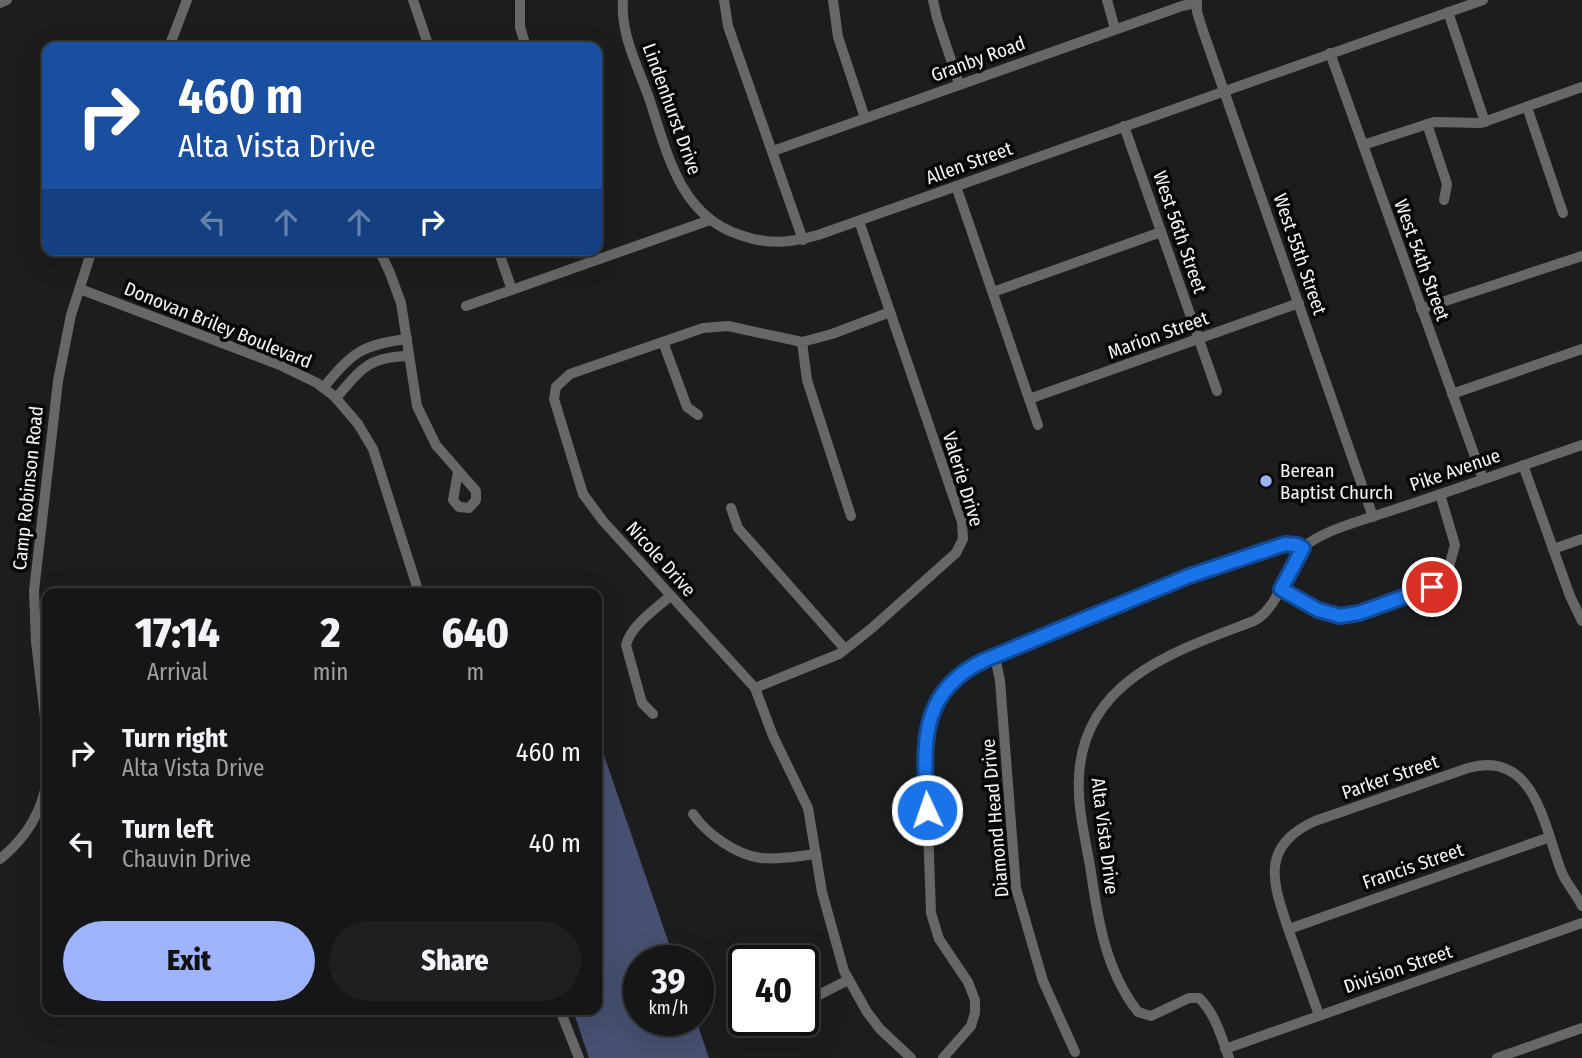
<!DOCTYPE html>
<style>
body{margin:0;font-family:"Fira Sans Condensed",sans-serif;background:#1e1f20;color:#f1f3f6;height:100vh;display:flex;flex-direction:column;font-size:26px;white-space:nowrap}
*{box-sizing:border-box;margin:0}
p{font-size:23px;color:#9d9fa1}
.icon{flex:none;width:38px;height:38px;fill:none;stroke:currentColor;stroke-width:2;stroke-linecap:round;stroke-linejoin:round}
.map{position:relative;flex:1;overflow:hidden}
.details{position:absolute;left:42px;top:588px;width:560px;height:427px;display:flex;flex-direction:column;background:#151617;border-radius:14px;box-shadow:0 7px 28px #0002,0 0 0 2px #343536}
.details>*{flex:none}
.hud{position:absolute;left:42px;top:42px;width:560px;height:214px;border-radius:14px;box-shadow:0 7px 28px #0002,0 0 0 2px #343536;background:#1a4fa0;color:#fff;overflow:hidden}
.speed{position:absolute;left:623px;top:945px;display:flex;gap:14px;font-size:35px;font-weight:700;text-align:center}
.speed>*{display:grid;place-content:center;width:91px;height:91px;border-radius:50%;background:#151617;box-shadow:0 7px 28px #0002,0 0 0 2px #343536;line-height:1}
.speed small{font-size:18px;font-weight:400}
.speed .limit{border:4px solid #111;border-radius:10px;background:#fff;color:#111}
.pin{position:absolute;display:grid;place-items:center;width:60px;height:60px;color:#fff;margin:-30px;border:4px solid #fff;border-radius:50%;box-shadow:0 2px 7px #0007}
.me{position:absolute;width:77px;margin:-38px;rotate:357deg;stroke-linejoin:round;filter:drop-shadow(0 0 5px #0008)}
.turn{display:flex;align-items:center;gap:24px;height:147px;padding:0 21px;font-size:32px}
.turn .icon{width:91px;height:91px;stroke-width:2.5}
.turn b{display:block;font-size:49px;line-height:60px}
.lanes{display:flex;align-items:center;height:66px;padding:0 21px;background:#0003;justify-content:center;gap:35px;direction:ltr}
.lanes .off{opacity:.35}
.eta{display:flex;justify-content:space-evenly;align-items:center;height:119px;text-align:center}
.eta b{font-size:42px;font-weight:800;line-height:49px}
.action{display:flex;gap:14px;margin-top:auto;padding:14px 21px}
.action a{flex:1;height:80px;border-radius:42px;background:#9fb3fd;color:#111;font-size:28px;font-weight:800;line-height:80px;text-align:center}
.action a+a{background:#1e1f20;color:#f1f3f6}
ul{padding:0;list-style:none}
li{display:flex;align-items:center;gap:21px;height:91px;padding:0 21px}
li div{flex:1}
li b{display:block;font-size:26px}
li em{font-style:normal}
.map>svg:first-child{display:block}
.forest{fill:#475070}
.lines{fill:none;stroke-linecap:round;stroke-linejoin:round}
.minor{stroke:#666768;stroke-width:10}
.route-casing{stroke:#114b97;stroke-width:18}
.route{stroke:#1a73e8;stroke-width:12}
.poi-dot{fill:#9fb3fd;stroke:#070708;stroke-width:2.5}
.labels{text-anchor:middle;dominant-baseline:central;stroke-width:7;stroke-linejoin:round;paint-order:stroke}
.street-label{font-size:19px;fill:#f4f5f6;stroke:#070708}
.poi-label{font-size:19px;fill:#f4f5f6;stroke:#070708;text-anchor:start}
</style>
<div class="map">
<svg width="1582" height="1058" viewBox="0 0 1582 1058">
<rect width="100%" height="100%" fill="#1c1d1f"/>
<!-- forest -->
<polygon class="forest" points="597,735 675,961 639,961 639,1020 696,1020 709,1058 589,1058 573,1010 597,1010"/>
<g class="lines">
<!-- minor -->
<g class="minor">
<polyline points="413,0 429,47"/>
<polyline points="520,0 520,27 526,47"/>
<path d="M623,0C620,33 638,67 649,98C667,152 679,215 740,235C768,245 790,243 818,235L1483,0"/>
<polyline points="724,0 728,26 803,240"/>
<polyline points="833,0 838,37 865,118"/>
<polyline points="933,0 937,18 959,84"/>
<polyline points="1107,0 1115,29"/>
<polyline points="1197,0 1197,12 1203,31 1373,517"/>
<polyline points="0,3 7,0"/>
<polyline points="1448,12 1485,122"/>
<polyline points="169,47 187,0"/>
<polyline points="1330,53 1483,479"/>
<polyline points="1527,107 1563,213"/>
<polyline points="1427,124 1447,184 1444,200"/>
<polyline points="1124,126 1217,391"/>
<polyline points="1363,145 1434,122 1481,123 1582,87"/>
<polyline points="773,151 1182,6 1196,3"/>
<polyline points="956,186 1038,425"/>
<polyline points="379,250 390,273 401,303 417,406 436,445 476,491 476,500 469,508 459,507 453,500 458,472"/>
<polyline points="498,250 512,290"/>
<polyline points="80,289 280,365 317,383 334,396 358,424 373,449 419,593"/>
<polyline points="993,292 1161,232"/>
<polyline points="466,306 710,220"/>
<polyline points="1421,309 1582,256"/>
<polyline points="890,312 832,334 802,342 728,326 703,328 570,374 556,387 554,399 583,494 603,521 755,688 773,736 808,808 822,892 844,971 867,1012 880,1029 911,1058"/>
<polyline points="663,342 687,407 698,415"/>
<polyline points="802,342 807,380 851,516"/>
<path d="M323,388C353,352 361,345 407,339"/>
<polyline points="1452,394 1582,349"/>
<path d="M336,398C361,369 368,357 408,356"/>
<polyline points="1029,399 1299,303"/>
<polyline points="1523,465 1570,596 1582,621"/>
<polyline points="731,508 738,528 845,649"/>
<polyline points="1553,549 1582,539"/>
<polyline points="1281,589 1318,610 1340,616 1359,613 1432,587 1449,567 1455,545 1440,494"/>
<polyline points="995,656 1000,681 1016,888 1043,981 1075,1052"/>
<polyline points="755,688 839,654 872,628 956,553 963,539 962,522 859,221"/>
<path d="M653,714L642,703L626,645C631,625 656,609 670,596"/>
<polyline points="47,734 36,642 34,591 58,381 71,315 92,250"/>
<path d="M693,814C707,834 736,855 761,858C779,860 798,856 816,854"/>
<path d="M0,859C25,839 42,812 47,780"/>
<polyline points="1289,929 1550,837"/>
<polyline points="740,961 744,985"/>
<polyline points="803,1003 848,980"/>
<polyline points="560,1010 579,1058"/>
<path d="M1319,1015C1309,988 1300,961 1290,934C1274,886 1257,847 1315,821L1468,768C1536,749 1544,828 1562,873C1567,884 1576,894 1582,906"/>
<polyline points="1225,1049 1582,923"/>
<path d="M943,1058L971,1026L975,1013V1000L968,982L939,939L931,913L925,739C931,705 948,681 978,664L1160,588L1277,546L1292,544L1302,548"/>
<path d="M1229,1058C1222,1038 1215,1013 1199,998H1189L1151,1016L1138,1012C1106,971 1098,921 1091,872C1086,841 1077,808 1079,777C1083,679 1178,650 1254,621C1285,603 1282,563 1309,543C1330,528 1373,517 1399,508C1460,488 1521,466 1582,445"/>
<polyline points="1497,1058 1582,1028"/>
</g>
</g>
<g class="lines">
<!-- route casing -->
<g class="route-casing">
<path id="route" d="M927,810C924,746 917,692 985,660L1189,576L1285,544L1297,545L1303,548L1281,589L1318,610L1340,616L1359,613L1432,587"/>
</g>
<!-- route -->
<use href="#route" class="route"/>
</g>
<!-- markers -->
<circle class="poi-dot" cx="1266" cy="481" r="7"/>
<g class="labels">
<!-- street labels -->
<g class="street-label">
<text transform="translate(978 59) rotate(-20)">Granby Road</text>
<text transform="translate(672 109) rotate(70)">Lindenhurst Drive</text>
<text transform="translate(969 163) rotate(-20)">Allen Street</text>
<text transform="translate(1180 232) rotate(71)">West 56th Street</text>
<text transform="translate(1300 254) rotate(71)">West 55th Street</text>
<text transform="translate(1422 260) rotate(70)">West 54th Street</text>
<text transform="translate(218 325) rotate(22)">Donovan Briley Boulevard</text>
<text transform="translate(1158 335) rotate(-20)">Marion Street</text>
<text transform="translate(1455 470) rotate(-19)">Pike Avenue</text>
<text transform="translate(963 479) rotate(73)">Valerie Drive</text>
<text transform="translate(28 488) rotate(-84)">Camp Robinson Road</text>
<text transform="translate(661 559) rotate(48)">Nicole Drive</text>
<text transform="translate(1390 777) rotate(-19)">Parker Street</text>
<text transform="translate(995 818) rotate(-95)">Diamond Head Drive</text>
<text transform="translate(1105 836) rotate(83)">Alta Vista Drive</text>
<text transform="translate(1413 866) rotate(-19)">Francis Street</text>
<text transform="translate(1398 969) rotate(-19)">Division Street</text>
</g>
<!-- poi labels -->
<g class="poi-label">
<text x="1280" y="470">Berean<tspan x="1280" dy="22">Baptist Church</tspan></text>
</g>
</g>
</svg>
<div class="speed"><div>39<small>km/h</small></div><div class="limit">40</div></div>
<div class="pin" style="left:1432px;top:587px;background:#d93025"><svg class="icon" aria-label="arrive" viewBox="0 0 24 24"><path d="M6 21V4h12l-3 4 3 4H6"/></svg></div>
<svg class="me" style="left:927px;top:810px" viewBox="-20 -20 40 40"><circle r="17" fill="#1a73e8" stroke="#fff" stroke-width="3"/><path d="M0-11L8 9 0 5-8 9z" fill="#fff"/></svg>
<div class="hud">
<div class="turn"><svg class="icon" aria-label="right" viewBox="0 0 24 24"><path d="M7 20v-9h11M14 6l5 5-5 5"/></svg><div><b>460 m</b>Alta Vista Drive</div></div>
<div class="lanes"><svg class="icon off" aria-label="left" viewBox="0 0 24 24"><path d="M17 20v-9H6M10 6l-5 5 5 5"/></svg><svg class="icon off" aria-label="ahead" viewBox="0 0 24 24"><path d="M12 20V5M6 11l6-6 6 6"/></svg><svg class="icon off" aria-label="ahead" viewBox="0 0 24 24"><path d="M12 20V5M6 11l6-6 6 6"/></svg><svg class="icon" aria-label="right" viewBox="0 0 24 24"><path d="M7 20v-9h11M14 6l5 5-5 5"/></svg></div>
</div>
<section class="details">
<div class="eta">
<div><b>17:14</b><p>Arrival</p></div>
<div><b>2</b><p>min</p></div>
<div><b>640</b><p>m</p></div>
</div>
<ul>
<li><svg class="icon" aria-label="right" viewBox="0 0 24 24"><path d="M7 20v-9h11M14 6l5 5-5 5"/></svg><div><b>Turn right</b><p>Alta Vista Drive</p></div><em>460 m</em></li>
<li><svg class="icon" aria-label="left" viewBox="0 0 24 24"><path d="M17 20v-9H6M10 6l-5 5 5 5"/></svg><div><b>Turn left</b><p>Chauvin Drive</p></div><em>40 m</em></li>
</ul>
<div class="action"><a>Exit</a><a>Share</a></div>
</section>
</div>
